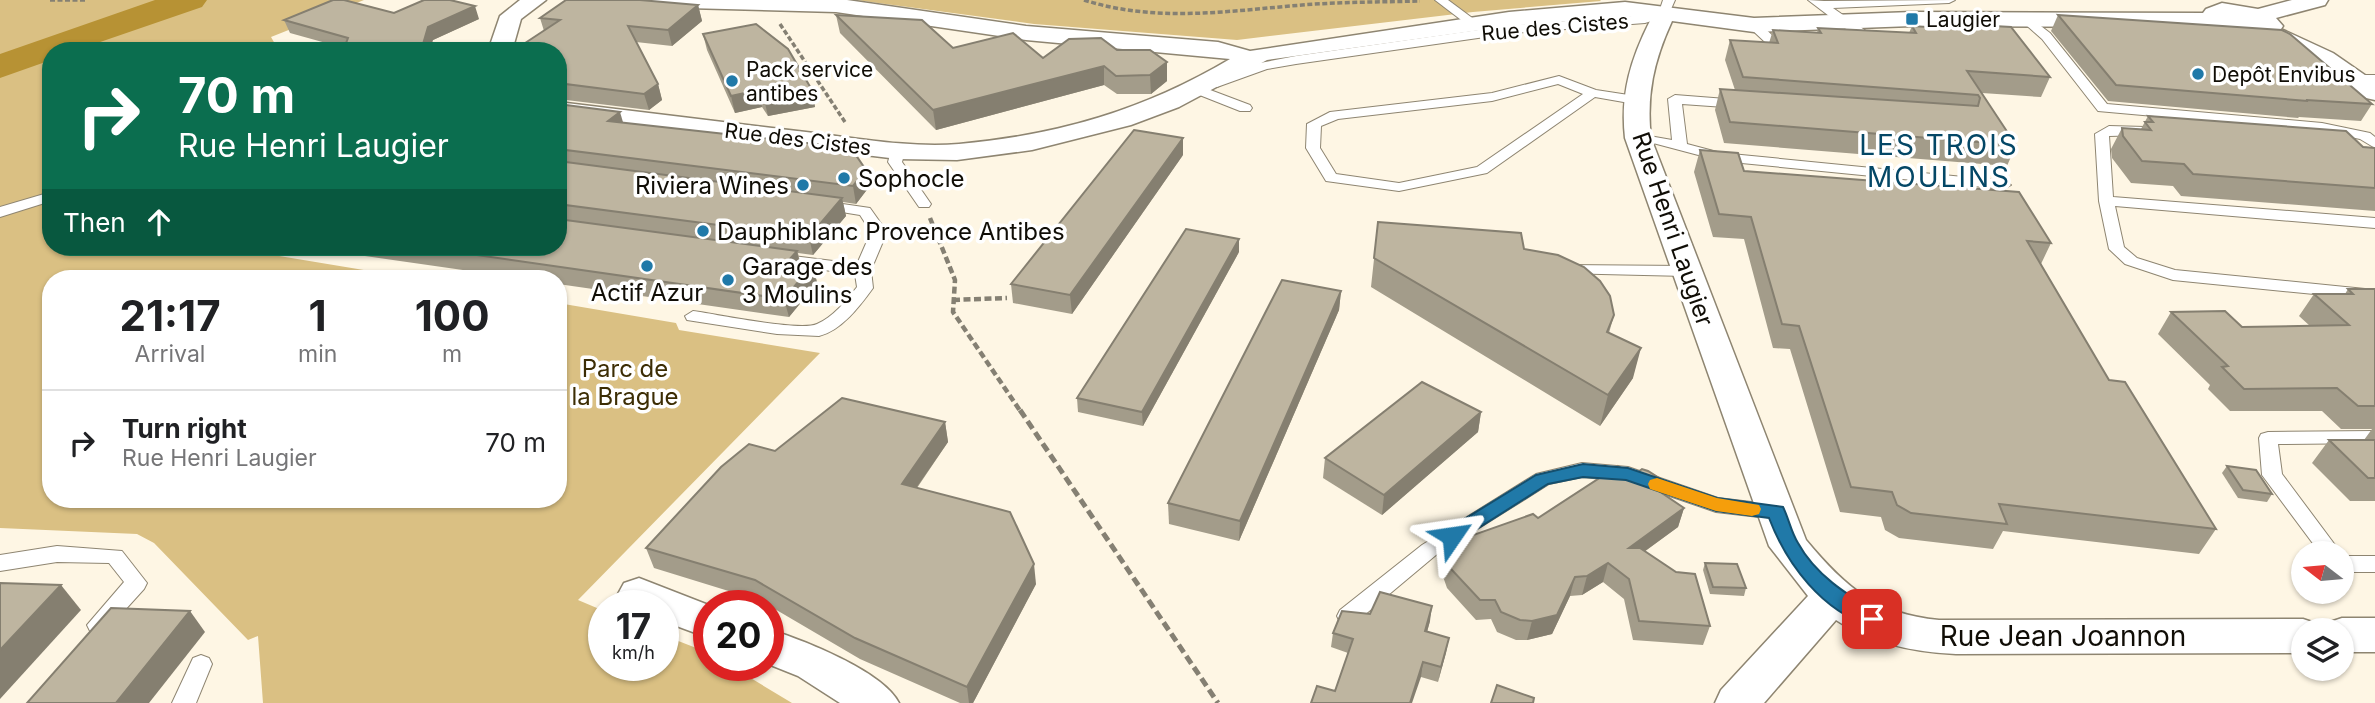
<!DOCTYPE html>
<meta charset="utf-8">
<style>
body{margin:0;font-family:Inter,sans-serif;background:#f6f6f6;color:#202124;height:100vh;display:flex;flex-direction:column;font-size:26px;white-space:nowrap}
*{box-sizing:border-box;margin:0}
p{font-size:23px;color:#757577}
.icon{flex:none;width:38px;height:38px;fill:none;stroke:currentColor;stroke-width:2;stroke-linecap:round;stroke-linejoin:round}
.map{position:relative;flex:1;overflow:hidden}
.drawer{position:absolute;left:42px;top:270px;width:525px;height:238px;display:flex;flex-direction:column;background:#fff;border-radius:28px;box-shadow:0 2px 5px #0004}
.drawer>*{flex:none}
.hud{position:absolute;left:42px;top:42px;width:525px;height:214px;border-radius:28px;box-shadow:0 2px 5px #0004;background:#0b6e4f;color:#fff;overflow:hidden}
.needle{width:46px;rotate:286deg}
.controls{position:absolute;left:2291px;top:541px;display:grid;gap:14px}
.controls a{display:grid;place-items:center;width:63px;height:63px;border-radius:50%;background:#fff;box-shadow:0 2px 5px #0004;font-size:35px}
.speed{position:absolute;left:588px;top:590px;display:flex;gap:14px;font-size:35px;font-weight:700;text-align:center}
.speed>*{display:grid;place-content:center;width:91px;height:91px;border-radius:50%;background:#fff;box-shadow:0 2px 5px #0004;line-height:1}
.speed small{font-size:18px;font-weight:400}
.speed .limit{border:10px solid #d22;background:#fff;color:#111}
.pin{position:absolute;display:grid;place-items:center;width:60px;height:60px;color:#fff;margin:-30px;border-radius:14px;box-shadow:0 4px 10px #0006}
.me{position:absolute;width:77px;margin:-38px;rotate:58deg;stroke-linejoin:round;filter:drop-shadow(0 0 5px #0008)}
.turn{display:flex;align-items:center;gap:24px;height:147px;padding:0 21px;font-size:32px}
.turn .icon{width:91px;height:91px;stroke-width:2.5}
.turn b{display:block;font-size:49px;line-height:60px}
.then{display:flex;align-items:center;height:66px;padding:0 21px;background:#0003;gap:14px;font-size:26px}
.eta{display:flex;justify-content:space-evenly;align-items:center;height:119px;text-align:center}
.eta b{font-size:42px;font-weight:700;line-height:49px}
ul{padding:0;list-style:none}
li{display:flex;align-items:center;gap:21px;height:105px;padding:0 21px;border-top:2px solid #e0e0e0}
li div{flex:1}
li b{display:block;font-size:26px}
li em{font-style:normal}
.map>svg:first-child{display:block}
.green{fill:#dac083}
.lines{fill:none;stroke-linecap:round;stroke-linejoin:round}
.river{fill:#b79234;fill-rule:evenodd}
.service-casing{stroke:#8e8571;stroke-width:2}
.minor-casing{stroke:#8e8571;stroke-width:3}
.path-far2{stroke:#858073;stroke-width:3.5;stroke-dasharray:5 2.5;stroke-linecap:butt}
.path-far1{stroke:#858073;stroke-width:4.5;stroke-dasharray:7 3.5;stroke-linecap:butt}
.path{stroke:#858073;stroke-width:5;stroke-dasharray:9 4.5;stroke-linecap:butt}
.service{fill:#fff;fill-rule:evenodd}
.minor{fill:#fff;fill-rule:evenodd}
.wall{fill:#a39c8a}
.shaded-wall{fill:#857f70}
.building{fill:#beb5a0;stroke:#857f70;stroke-width:2}
.route{fill:#2079a8;stroke:#154f6d;stroke-width:2}
.slow{fill:#f59e0b}
.poi-dot{fill:#2079a8;stroke:#fff;stroke-width:2.5}
.labels{text-anchor:middle;dominant-baseline:central;stroke-width:7;stroke-linejoin:round;paint-order:stroke}
.far-poi-label{font-size:21px;fill:#100d06;stroke:#fff;text-anchor:start}
.far-street-label{font-size:21px;fill:#100d06;stroke:#fff}
.poi-label{font-size:24px;fill:#100d06;stroke:#fff;text-anchor:start}
.street-label{font-size:24px;fill:#100d06;stroke:#fff}
.park-label{font-size:24px;fill:#3c2d04;stroke:#fff}
.quarter-label{font-size:28px;letter-spacing:2px;fill:#044766;stroke:#fff}
.near-street-label{font-size:28px;fill:#100d06;stroke:#fff}
</style>
<div class="map">
<svg width="2375" height="703" viewBox="0 0 2375 703">
<rect width="100%" height="100%" fill="#fef6e4"/>
<!-- green -->
<g class="green">
<polygon points="0,0 364,0 271,37 279,51 51,51 51,247 244,247 243,250 412,278 51,278 51,499 558,499 558,303 676,323 679,330 820,353 578,600 604,611 604,665 663,665 663,635 709,653 709,665 729,665 792,703 263,703 258,636 248,640 154,543 137,534 0,528"/>
<polygon points="856,0 1600,0 1601,1 1473,12 1237,40 1034,24"/>
</g>
<g class="lines">
<!-- river -->
<polygon class="river" points="155,0 207,0 202,7 74,51 51,51 51,60 0,78 0,54"/>
<!-- service casing -->
<g class="service-casing">
<g id="service">
<polygon points="1435,0 1448,0 1479,23 1469,26"/>
<polygon points="1663,0 1675,0 1668,16 1645,23 1513,33 1296,64 1267,69 1217,87 1211,83 1260,63 1296,56 1513,25 1645,15 1659,12"/>
<polygon points="1808,0 1824,1 1955,0 1949,3 1833,8 1876,38 1878,41 1872,45 1866,44"/>
<polygon points="2029,17 2050,33 2107,104 2322,123 2370,133 2375,137 2375,148 2360,139 2322,131 2098,111 2042,39 2025,24 2023,21"/>
<polygon points="1750,22 1758,22 1774,37 1793,37 1799,41 1793,45 1767,44 1750,28"/>
<polygon points="2357,75 2375,75 2375,83 2352,82 2351,79"/>
<path d="M1559,76L1596,90L1635,96L1642,100L1635,104L1595,97L1487,173L1399,191L1326,181L1306,148L1307,124L1330,112L1492,93ZM1558,84L1583,94L1477,167L1399,183L1336,174L1320,148L1321,126L1338,119L1492,101Z"/>
<polygon points="1197,85 1250,105 1252,108 1250,111 1240,111 1192,92 1192,86"/>
<polygon points="1675,95 1739,100 1746,104 1739,108 1682,104 1687,144 1721,153 2004,181 2011,185 2004,189 1721,161 1653,143 1633,141 1631,138 1638,134 1672,140 1668,99"/>
<polygon points="2109,126 2145,127 2152,131 2145,135 2109,136 2113,197 2375,218 2375,228 2115,206 2124,247 2137,258 2175,270 2375,290 2375,300 2173,280 2125,264 2109,249 2099,201 2095,134"/>
<polygon points="898,147 905,151 902,162 931,204 929,207 919,207 888,162 891,151"/>
<polygon points="51,192 51,201 0,217 0,207"/>
<path d="M822,201L870,208L887,232L871,270L873,288C860,306 841,331 819,336L777,334L687,320L685,316L693,311C716,314 800,332 817,324C833,317 846,301 857,287L855,274L777,264L769,259L777,254L857,264L871,232L860,215L817,208L815,205Z"/>
<polygon points="1565,265 1686,266 1694,271 1686,276 1559,273 1557,270"/>
<polygon points="2375,431 2375,443 2278,444 2282,474 2341,553 2320,553 2262,475 2259,438 2261,434 2268,432"/>
<polygon points="1582,463 1628,467 1718,498 1776,505 1783,507 1786,512 1783,517 1776,519 1716,512 1626,481 1582,477 1549,484 1436,555 1356,622 1348,625 1340,622 1337,616 1340,610 1422,545 1536,474"/>
<polygon points="57,546 122,551 147,583 144,589 106,631 98,634 90,631 87,625 124,582 109,563 57,562 0,571 0,555"/>
<rect x="2342" y="556" width="33" height="16"/>
<polygon points="201,655 209,658 212,664 196,703 172,703 193,658"/>
</g>
</g>
<!-- minor casing -->
<g class="minor-casing">
<g id="minor">
<polygon points="520,0 546,0 521,19 512,51 488,51 500,16"/>
<path d="M637,0H847L1026,26L1218,42L1250,51L1509,12L1625,2L1754,18L1912,12L2203,13L2206,9L2222,3L2258,9L2292,0H2328L2325,5L2276,18L2283,26L2281,29L2333,53L2375,82V100L2366,98C2334,76 2301,49 2262,38C2246,33 2231,35 2215,27L1912,26L1754,32L1672,21C1654,60 1646,95 1651,138L1806,540C1846,588 1876,614 1939,620L2303,619L2318,624L2321,630H2303V653L1956,654C1914,652 1872,644 1836,620L1764,703H1715L1721,690L1808,596L1769,546L1625,138C1620,94 1631,58 1651,19L1625,16L1509,26L1267,60L1179,107L1131,125L1032,150L957,160L898,159L558,118V102C641,112 723,122 806,132C856,138 908,148 959,144C1058,135 1144,110 1230,59L1026,40L836,12L648,7L640,5Z"/>
<polygon points="639,578 711,606 709,606 709,638 663,621 663,606 624,605 618,594 624,583"/>
<polygon points="2342,618 2375,618 2375,652 2342,652 2342,630 2323,630 2327,623"/>
<path d="M768,629C803,640 883,671 899,703H840L798,676L768,664Z"/>
</g>
</g>
<!-- path-far2 -->
<g class="path-far2">
<polyline points="50,0 87,0"/>
<path d="M1084,0C1156,23 1228,11 1302,5C1341,2 1381,2 1420,1"/>
<polyline points="780,24 845,122"/>
</g>
<!-- path-far1 -->
<g class="path-far1">
<polyline points="930,218 955,280 953,312 1021,412"/>
<polyline points="953,300 1007,298"/>
</g>
<!-- path -->
<polyline class="path" points="1020,410 1218,703"/>
<!-- service -->
<use href="#service" class="service"/>
<!-- minor -->
<use href="#minor" class="minor"/>
</g>
<!-- wall -->
<g class="wall">
<polygon points="698,5 702,21 672,46 636,42 658,84 662,100 649,110 558,99 558,51 544,31 540,18"/>
<polygon points="394,13 479,19 433,40 344,48 290,33 284,20"/>
<polygon points="836,15 953,48 1043,58 1117,50 1167,81 1151,94 1117,94 1104,85 936,130 840,33"/>
<polygon points="2058,15 2372,104 2361,121 2299,117 2298,118 2108,101 2051,31"/>
<polygon points="1957,24 2050,77 2041,97 1982,93 2016,145 2007,166 1724,143 1715,110 1720,89 1735,90 1725,60 1730,40 1769,43 1773,30 1817,33 1818,28 1909,33 1912,26 1955,29"/>
<polygon points="703,34 812,90 815,107 768,116 762,107 735,113 707,50"/>
<polygon points="558,104 623,123 869,187 856,204 843,202 846,216 813,255 798,253 800,262 813,264 817,283 789,317 558,284 558,278 519,278 302,247 558,247"/>
<polygon points="2148,116 2375,148 2375,211 2181,196 2173,186 2131,183 2112,158 2111,149 2122,128 2141,129"/>
<polygon points="1700,150 1744,171 2051,243 2041,264 2109,380 2216,529 2199,554 2003,531 1993,549 1899,538 1885,530 1881,517 1840,512 1790,349 1773,348 1744,239 1713,237 1694,172"/>
<polygon points="1183,155 1072,314 1013,303 1011,284"/>
<polygon points="1378,222 1524,249 1614,315 1609,333 1633,378 1600,426 1371,287"/>
<polygon points="1239,252 1143,426 1078,412 1077,398"/>
<polygon points="2348,289 2375,289 2375,501 2350,501 2312,463 2329,440 2364,440 2372,429 2341,429 2322,411 2230,411 2208,389 2210,385 2158,334 2171,312 2242,327 2310,326 2299,316 2314,294 2345,294"/>
<polygon points="1341,291 1339,310 1239,541 1169,524 1168,503"/>
<polygon points="1481,412 1478,432 1382,515 1323,478 1325,458"/>
<polygon points="945,422 948,442 917,488 1036,584 973,703 960,703 860,659 761,601 654,568 646,548 775,451"/>
<polygon points="2227,466 2272,494 2267,502 2238,498 2222,473"/>
<polygon points="1666,496 1684,508 1678,527 1644,552 1710,626 1703,645 1633,640 1624,599 1603,582 1582,595 1570,596 1552,634 1527,640 1516,640 1497,632 1491,619 1476,620 1447,588 1439,565 1442,546 1538,518"/>
<polygon points="1705,563 1746,588 1744,596 1710,594 1703,570"/>
<polygon points="1430,621 1427,632 1449,638 1438,682 1421,677 1335,691 1348,653 1331,647 1333,633"/>
</g>
<!-- shaded-wall -->
<g class="shaded-wall">
<polygon points="698,5 702,21 672,46 668,30"/>
<polygon points="475,6 479,19 433,40 430,51 421,51 428,27"/>
<polygon points="1167,62 1167,81 1151,94 1150,75"/>
<polygon points="1104,66 1104,85 936,130 933,110"/>
<polygon points="658,84 662,100 649,110 644,94"/>
<polygon points="759,90 762,107 735,113 731,96"/>
<polygon points="812,90 815,107 768,116 764,99"/>
<polygon points="620,112 625,129 608,121"/>
<polygon points="1183,138 1183,155 1072,314 1070,295"/>
<polygon points="866,170 869,187 856,204 853,186"/>
<polygon points="842,198 846,216 813,255 809,237"/>
<polygon points="1239,239 1239,252 1143,426 1142,412"/>
<polygon points="797,251 801,269 788,261"/>
<polygon points="813,264 817,283 789,317 784,299"/>
<polygon points="1341,291 1339,310 1239,541 1240,521"/>
<polygon points="1641,348 1633,378 1600,426 1608,395"/>
<polygon points="1481,412 1478,432 1382,515 1384,495"/>
<polygon points="945,422 948,442 905,504 902,484"/>
<polygon points="1670,485 1664,503 1659,491"/>
<polygon points="1684,508 1678,527 1623,567 1629,548"/>
<polygon points="1608,563 1603,582 1582,595 1587,576"/>
<polygon points="1034,564 1036,584 973,703 969,703 967,687"/>
<polygon points="1575,577 1570,596 1552,634 1527,640 1532,621"/>
<polygon points="61,585 81,610 0,699 0,650"/>
<polygon points="1432,606 1430,621 1423,646 1425,631"/>
<polygon points="190,611 205,632 149,703 116,703"/>
<polygon points="1449,638 1446,653 1438,682 1441,667"/>
<polygon points="1423,662 1421,677 1412,703 1410,703"/>
</g>
<!-- building -->
<g class="building">
<polygon points="333,0 344,0 394,13 424,0 450,0 475,6 428,27 421,51 343,51 348,38 284,20"/>
<polygon points="566,0 640,0 698,5 668,30 628,26 658,84 644,94 558,83 558,51 517,51 516,49 560,20 540,18"/>
<polygon points="836,15 922,20 953,48 1013,33 1043,58 1069,39 1101,38 1117,50 1150,50 1167,62 1150,75 1116,76 1104,66 933,110"/>
<polygon points="2058,15 2282,30 2290,34 2372,104 2306,100 2308,101 2116,85"/>
<polygon points="756,24 788,49 812,90 764,99 759,90 731,96 703,34"/>
<polygon points="1957,24 2011,27 2050,77 1967,71 2016,145 1730,122 1720,89 1978,106 1980,98 1978,95 1743,77 1730,40 1778,43 1773,30 1821,33 1818,28 1916,33 1912,26 1962,29"/>
<polygon points="558,104 620,112 608,121 851,148 866,170 853,186 558,149"/>
<polygon points="2148,116 2346,131 2363,147 2375,148 2375,188 2193,174 2184,164 2142,161 2123,136 2122,128 2151,130 2145,122 2153,122"/>
<polygon points="1134,130 1183,138 1070,295 1011,284"/>
<polygon points="1700,150 1738,153 1744,171 2019,192 2051,243 2027,241 2109,380 2125,382 2216,529 1999,504 2007,524 1911,513 1897,505 1892,492 1851,487 1799,326 1782,324 1751,217 1719,214"/>
<polygon points="558,161 842,198 809,237 558,204"/>
<polygon points="558,219 797,251 788,261 813,264 784,299 421,247 558,247"/>
<polygon points="1378,222 1521,233 1524,249 1558,255 1584,267 1600,281 1610,296 1614,315 1607,332 1641,348 1608,395 1374,258"/>
<polygon points="1186,229 1239,239 1142,412 1077,398"/>
<polygon points="1282,280 1341,291 1240,521 1168,503"/>
<polygon points="2348,289 2375,289 2375,406 2358,406 2337,388 2244,389 2222,367 2228,366 2171,312 2225,311 2242,327 2349,325 2314,294 2353,294"/>
<polygon points="1422,382 1481,412 1384,495 1325,458"/>
<polygon points="842,398 945,422 902,484 1010,512 1034,564 967,687 855,638 755,580 646,548 721,467 749,444 775,451"/>
<polygon points="2329,440 2375,440 2375,478 2368,478"/>
<polygon points="1618,466 1634,475 1642,469 1648,471 1670,485 1659,491 1684,508 1629,548 1640,548 1676,572 1695,574 1710,626 1639,621 1629,579 1608,563 1587,576 1575,577 1557,615 1532,621 1520,620 1501,612 1495,600 1480,600 1451,569 1442,546 1533,514 1538,518"/>
<polygon points="2227,466 2256,470 2272,494 2243,490"/>
<polygon points="1705,563 1737,564 1746,588 1713,587"/>
<polygon points="0,583 61,585 0,650"/>
<polygon points="1380,592 1432,606 1425,631 1449,638 1441,667 1423,662 1410,703 1311,703 1317,686 1335,691 1353,639 1333,633 1342,611 1370,614"/>
<polygon points="111,608 190,611 116,703 27,703"/>
<polygon points="1497,685 1534,698 1533,703 1491,703"/>
</g>
<!-- route -->
<path class="route" d="M1583,464L1628,468L1717,498L1783,507C1789,519 1791,532 1798,543C1816,576 1848,595 1879,614L1882,619L1879,625L1872,627C1822,611 1787,565 1769,518L1716,511L1626,480L1583,477L1548,484L1458,541H1445L1442,536L1445,531L1536,475Z"/>
<!-- slow -->
<polygon class="slow" points="1657,478 1717,498 1759,505 1761,509 1759,514 1752,516 1716,511 1650,489 1648,484 1650,480"/>
<!-- markers -->
<g class="poi-dot">
<rect x="1905" y="12" width="14" height="14" rx="3.5"/>
<circle cx="2198" cy="74" r="7"/>
<circle cx="732" cy="81" r="7"/>
<circle cx="844" cy="178" r="7"/>
<circle cx="803" cy="185" r="7"/>
<circle cx="703" cy="231" r="7"/>
<circle cx="647" cy="266" r="7"/>
<circle cx="728" cy="280" r="7"/>
</g>
<g class="labels">
<!-- far-poi labels -->
<g class="far-poi-label">
<text x="1926" y="19">Laugier</text>
<text x="746" y="69">Pack service<tspan x="746" dy="24">antibes</tspan></text>
<text x="2212" y="74">Depôt Envibus</text>
</g>
<!-- far-street labels -->
<g class="far-street-label">
<text transform="translate(1555 27) rotate(-5)">Rue des Cistes</text>
<text transform="translate(798 139) rotate(7)">Rue des Cistes</text>
</g>
<!-- poi labels -->
<g class="poi-label">
<text x="858" y="178">Sophocle</text>
<text x="789" y="185" text-anchor="end">Riviera Wines</text>
<text x="717" y="231">Dauphiblanc Provence Antibes</text>
<text x="742" y="266">Garage des<tspan x="742" dy="28">3 Moulins</tspan></text>
<text x="647" y="292" text-anchor="middle">Actif Azur</text>
</g>
<!-- street labels -->
<g class="street-label">
<text transform="translate(1673 229) rotate(71)">Rue Henri Laugier</text>
</g>
<!-- park labels -->
<g class="park-label">
<text x="625" y="368">Parc de<tspan x="625" dy="28">la Brague</tspan></text>
</g>
<!-- quarter labels -->
<g class="quarter-label">
<text x="1939" y="145">LES TROIS<tspan x="1939" dy="32">MOULINS</tspan></text>
</g>
<!-- near-street labels -->
<g class="near-street-label">
<text x="2063" y="636">Rue Jean Joannon</text>
</g>
</g>
</svg>
<div class="controls">
<a><svg class="needle" viewBox="-14 -14 28 28"><path d="M0-13l5 13h-10z" fill="#e53935"/><path d="M0 13l5-13h-10z" fill="#757577"/></svg></a>
<a><svg class="icon" aria-label="layers" viewBox="0 0 24 24"><path d="M12 4l9 5-9 5-9-5zM3 14l9 5 9-5"/></svg></a>
</div>
<div class="speed"><div>17<small>km/h</small></div><div class="limit">20</div></div>
<div class="pin" style="left:1872px;top:619px;background:#d93025"><svg class="icon" aria-label="arrive" viewBox="0 0 24 24"><path d="M6 21V4h12l-3 4 3 4H6"/></svg></div>
<svg class="me" style="left:1452px;top:536px" viewBox="-20 -20 40 40"><path d="M0-17L14 15 0 8-14 15z" fill="#2079a8" stroke="#fff" stroke-width="4"/></svg>
<div class="hud">
<div class="turn"><svg class="icon" aria-label="right" viewBox="0 0 24 24"><path d="M7 20v-9h11M14 6l5 5-5 5"/></svg><div><b>70 m</b>Rue Henri Laugier</div></div>
<div class="then">Then<svg class="icon" aria-label="ahead" viewBox="0 0 24 24"><path d="M12 20V5M6 11l6-6 6 6"/></svg></div>
</div>
<section class="drawer">
<div class="eta">
<div><b>21:17</b><p>Arrival</p></div>
<div><b>1</b><p>min</p></div>
<div><b>100</b><p>m</p></div>
</div>
<ul>
<li><svg class="icon" aria-label="right" viewBox="0 0 24 24"><path d="M7 20v-9h11M14 6l5 5-5 5"/></svg><div><b>Turn right</b><p>Rue Henri Laugier</p></div><em>70 m</em></li>
</ul>
</section>
</div>
